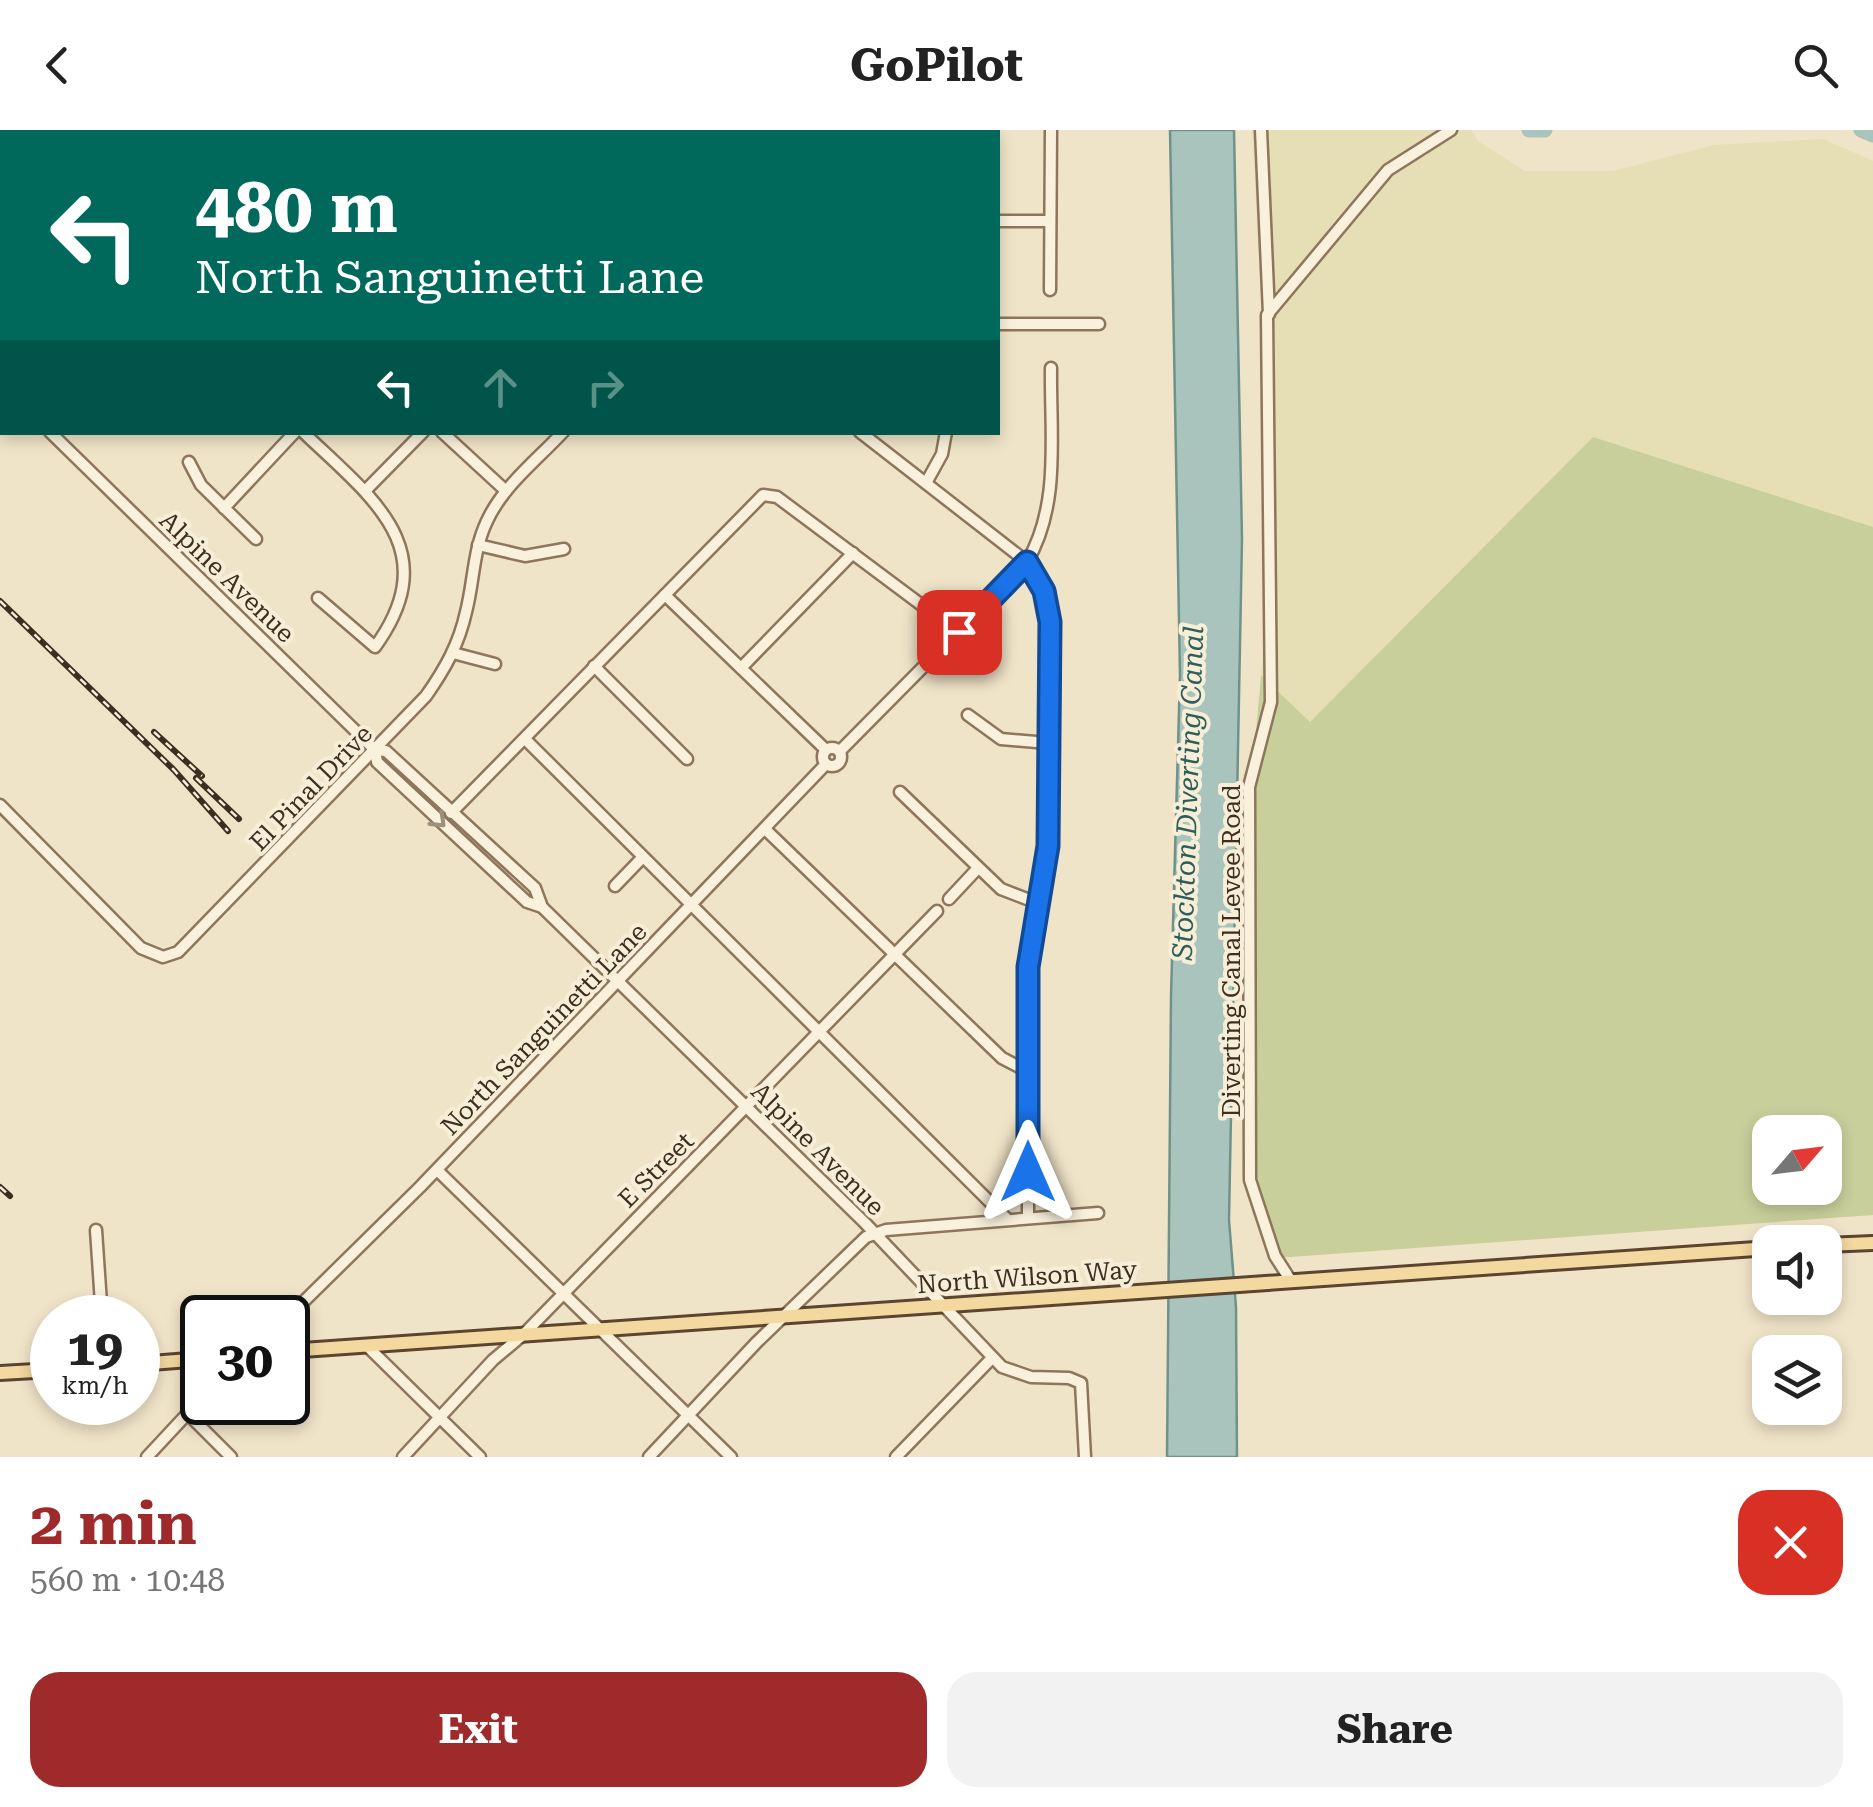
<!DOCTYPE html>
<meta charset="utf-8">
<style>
body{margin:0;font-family:"Roboto Serif",serif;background:#f2f2f2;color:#222;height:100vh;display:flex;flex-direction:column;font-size:38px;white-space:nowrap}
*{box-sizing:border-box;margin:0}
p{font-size:32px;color:#767676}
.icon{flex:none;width:55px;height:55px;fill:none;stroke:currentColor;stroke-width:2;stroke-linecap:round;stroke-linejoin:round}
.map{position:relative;height:1327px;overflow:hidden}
.panel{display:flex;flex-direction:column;background:#fff;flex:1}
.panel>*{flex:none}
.top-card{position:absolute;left:0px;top:0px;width:1000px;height:305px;box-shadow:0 5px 15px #0003;background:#00695c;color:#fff;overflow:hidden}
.needle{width:65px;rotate:62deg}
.tools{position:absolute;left:1752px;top:985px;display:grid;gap:20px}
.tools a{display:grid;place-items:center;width:90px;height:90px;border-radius:20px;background:#fff;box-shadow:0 5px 15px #0003;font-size:50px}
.speed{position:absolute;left:30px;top:1165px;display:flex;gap:20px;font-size:50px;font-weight:700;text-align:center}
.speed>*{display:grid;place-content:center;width:130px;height:130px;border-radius:50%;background:#fff;box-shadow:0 5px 15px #0003;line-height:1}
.speed small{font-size:25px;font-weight:400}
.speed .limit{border:5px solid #111;border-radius:15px;background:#fff;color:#111}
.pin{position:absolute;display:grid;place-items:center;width:85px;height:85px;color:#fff;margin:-42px;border-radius:20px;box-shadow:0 5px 15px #0006}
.me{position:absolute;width:110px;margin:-55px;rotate:0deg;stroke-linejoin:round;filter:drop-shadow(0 0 8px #0008)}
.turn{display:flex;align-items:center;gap:35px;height:210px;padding:0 30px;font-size:45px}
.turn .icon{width:130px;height:130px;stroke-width:2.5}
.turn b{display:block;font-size:70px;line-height:85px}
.lanes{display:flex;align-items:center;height:95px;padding:0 30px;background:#0003;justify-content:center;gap:50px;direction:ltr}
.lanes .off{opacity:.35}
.round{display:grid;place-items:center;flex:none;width:105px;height:105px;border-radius:30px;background:#f2f2f2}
.overview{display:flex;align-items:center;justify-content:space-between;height:170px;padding:0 30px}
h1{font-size:60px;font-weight:700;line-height:75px;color:#9e2a2b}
.primary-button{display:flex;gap:20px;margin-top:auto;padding:20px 30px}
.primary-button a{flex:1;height:115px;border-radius:30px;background:#9e2a2b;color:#fff;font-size:40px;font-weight:700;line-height:115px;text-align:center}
.primary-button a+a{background:#f2f2f2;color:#222}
header{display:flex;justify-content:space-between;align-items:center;height:130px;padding:0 30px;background:#fff;font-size:45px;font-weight:700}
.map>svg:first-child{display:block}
.farmland{fill:#e6deb5}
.green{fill:#c9cf9b;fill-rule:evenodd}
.water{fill:#a9c4bc;stroke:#6f938a;stroke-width:2.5}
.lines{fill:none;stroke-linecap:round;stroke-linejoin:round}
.river{stroke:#a9c4bc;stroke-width:15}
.minor-casing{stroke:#8d765c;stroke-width:15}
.major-casing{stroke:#5b4430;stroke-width:18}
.minor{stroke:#faf1dc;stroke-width:10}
.major{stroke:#f3d9a0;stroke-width:12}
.rail-casing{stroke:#3d2e20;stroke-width:6}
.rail{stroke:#f7eed8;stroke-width:2.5;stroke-dasharray:8;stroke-linecap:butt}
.oneway{stroke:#9c907e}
.route-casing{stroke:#114b97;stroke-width:25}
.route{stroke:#1a73e8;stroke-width:18}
.labels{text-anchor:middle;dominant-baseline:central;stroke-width:8;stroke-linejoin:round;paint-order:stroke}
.street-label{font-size:25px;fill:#3d2e20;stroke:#f7eed8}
.water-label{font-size:28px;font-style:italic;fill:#2f5d5a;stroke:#f7eed8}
</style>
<header><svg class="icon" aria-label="back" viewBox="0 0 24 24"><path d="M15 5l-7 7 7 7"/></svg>GoPilot<svg class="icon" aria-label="search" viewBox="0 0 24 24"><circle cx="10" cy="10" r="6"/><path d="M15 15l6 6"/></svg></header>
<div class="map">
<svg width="1873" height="1327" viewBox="0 0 1873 1327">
<rect width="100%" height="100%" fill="#f0e4c8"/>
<!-- farmland -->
<polygon class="farmland" points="1252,0 1471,0 1478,11 1525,41 1613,41 1714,15 1823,9 1873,31 1873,397 1593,307 1310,593 1261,545 1274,398"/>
<!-- green -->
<path class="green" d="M1593,307L1873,397V1085L1277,1128L1246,1058L1253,636L1261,545L1310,592ZM1770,1002H1825V1058H1770Z"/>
<!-- water -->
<polygon class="water" points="1170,0 1234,0 1242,409 1229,1090 1236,1177 1237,1327 1167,1327 1171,866 1180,545"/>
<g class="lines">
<!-- river -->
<g class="river">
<polyline points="1529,0 1545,0"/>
<polyline points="1861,0 1873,5"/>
</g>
<!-- minor casing -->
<g class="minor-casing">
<g id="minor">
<polyline points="157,0 158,2"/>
<polyline points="273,0 275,2"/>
<polyline points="538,0 541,2"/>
<polyline points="684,0 686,2"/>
<polyline points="828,0 831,2"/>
<polyline points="1261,0 1269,184"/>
<polyline points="96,2 101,0"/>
<polyline points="746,2 749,0"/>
<polyline points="998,91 1050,91"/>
<polyline points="1050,160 1051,0"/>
<polyline points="998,194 1099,194"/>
<polyline points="0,253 2,256"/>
<polyline points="50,302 375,620 377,632 527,772 542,777 865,1093 1002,1237 1031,1247 1069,1248 1081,1253 1085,1327"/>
<path d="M303,302C372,368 446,419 375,517L318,468"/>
<polyline points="442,302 506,361"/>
<polyline points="860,302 1027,432 1038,447 1048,474 1047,716 1028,837 1028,1087"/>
<polyline points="189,332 201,355 256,409"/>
<polyline points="926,353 942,324 946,302"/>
<polyline points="365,361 423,302"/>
<polyline points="224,378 295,302"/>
<polyline points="478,415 525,426 564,419"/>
<polyline points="665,465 826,620"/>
<polyline points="453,523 495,534"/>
<polyline points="594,536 687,629"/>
<polyline points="741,538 853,423"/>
<polyline points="968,585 1001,609 1048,613"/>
<polyline points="525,609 1007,1089"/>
<circle cx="832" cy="627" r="9"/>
<polyline points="375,620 386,621 535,758 542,777"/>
<path d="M840,621L1027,432C1061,374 1050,304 1051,238"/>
<polyline points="900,662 1001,759 1040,774"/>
<path d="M0,675L141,818L163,827L178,822L426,566C445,539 459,514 466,482C474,451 473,420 487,391C503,356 537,330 563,302"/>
<polyline points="451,683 763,365 777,367 959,503"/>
<polyline points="765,699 1002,928 1027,941"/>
<polyline points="615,756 642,728"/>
<polyline points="949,769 978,738"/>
<polyline points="437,1040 731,1327"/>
<polyline points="96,1100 102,1188"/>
<polyline points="1291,1151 1275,1126 1250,1050 1249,657 1271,572 1267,185 1388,40 1451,0"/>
<polyline points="287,1188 420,1057 826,634"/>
<polyline points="368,1217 480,1327"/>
<polyline points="188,1284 231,1327"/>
<polyline points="147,1327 202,1268"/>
<polyline points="403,1327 493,1230 524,1204 937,781"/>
<polyline points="649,1327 757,1212 866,1107 886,1100 1098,1083"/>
<polyline points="896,1327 992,1228"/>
</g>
</g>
<!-- major casing -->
<g class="major-casing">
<g id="major">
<polyline points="1825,1115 1873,1113"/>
<polyline points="288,1221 1770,1118"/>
<polyline points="188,1230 195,1276"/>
<polyline points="138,1234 202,1229"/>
<polyline points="0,1243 52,1240"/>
</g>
</g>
<!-- minor -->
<use href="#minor" class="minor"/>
<!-- major -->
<use href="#major" class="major"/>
<!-- rail casing -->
<g class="rail-casing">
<g id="rail">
<polyline points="0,471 174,640 228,701"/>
<polyline points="154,602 202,646"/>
<polyline points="196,648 239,689"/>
<polyline points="0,1057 10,1066"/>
</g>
</g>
<!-- rail -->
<use href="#rail" class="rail"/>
</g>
<!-- one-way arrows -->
<defs><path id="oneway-chevron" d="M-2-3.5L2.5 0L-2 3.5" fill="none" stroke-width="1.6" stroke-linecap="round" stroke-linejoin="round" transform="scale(2.5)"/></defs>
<use class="oneway" href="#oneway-chevron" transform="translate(439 691) rotate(43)"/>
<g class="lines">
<!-- route casing -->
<g class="route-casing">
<polyline id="route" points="959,502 1027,432 1044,461 1050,492 1048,716 1028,837 1028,1042"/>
</g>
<!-- route -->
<use href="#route" class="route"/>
</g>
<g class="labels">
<!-- street labels -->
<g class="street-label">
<text transform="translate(227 447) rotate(44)">Alpine Avenue</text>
<text transform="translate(311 658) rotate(-46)">El Pinal Drive</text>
<text transform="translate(1231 821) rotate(-90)">Diverting Canal Levee Road</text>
<text transform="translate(544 899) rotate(-46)">North Sanguinetti Lane</text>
<text transform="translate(818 1019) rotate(45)">Alpine Avenue</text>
<text transform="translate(656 1040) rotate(-45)">E Street</text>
<text transform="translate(1027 1147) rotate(-4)">North Wilson Way</text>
</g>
<!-- water labels -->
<g class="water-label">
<text transform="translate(1188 663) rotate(-88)">Stockton Diverting Canal</text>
</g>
</g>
</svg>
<div class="tools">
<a><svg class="needle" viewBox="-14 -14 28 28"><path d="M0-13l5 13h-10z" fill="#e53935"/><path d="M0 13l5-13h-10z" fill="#767676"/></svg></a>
<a><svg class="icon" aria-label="sound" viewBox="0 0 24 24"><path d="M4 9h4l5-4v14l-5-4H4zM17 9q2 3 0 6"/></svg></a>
<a><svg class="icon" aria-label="layers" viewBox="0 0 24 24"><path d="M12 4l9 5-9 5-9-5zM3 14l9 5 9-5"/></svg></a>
</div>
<div class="speed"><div>19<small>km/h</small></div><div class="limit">30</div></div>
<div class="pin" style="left:959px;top:502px;background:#d93025"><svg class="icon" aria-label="arrive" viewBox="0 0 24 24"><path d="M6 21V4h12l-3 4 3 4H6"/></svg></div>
<svg class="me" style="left:1028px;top:1042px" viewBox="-20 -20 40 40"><path d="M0-17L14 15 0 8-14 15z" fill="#1a73e8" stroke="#fff" stroke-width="4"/></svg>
<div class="top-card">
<div class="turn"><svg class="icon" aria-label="left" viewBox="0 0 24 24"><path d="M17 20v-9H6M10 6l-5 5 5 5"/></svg><div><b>480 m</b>North Sanguinetti Lane</div></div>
<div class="lanes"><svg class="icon" aria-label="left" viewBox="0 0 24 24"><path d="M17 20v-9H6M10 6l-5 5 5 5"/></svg><svg class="icon off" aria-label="ahead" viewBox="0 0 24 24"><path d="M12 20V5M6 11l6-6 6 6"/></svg><svg class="icon off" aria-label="right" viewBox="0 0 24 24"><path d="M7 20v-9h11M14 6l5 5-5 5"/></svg></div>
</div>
</div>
<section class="panel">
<div class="overview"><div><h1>2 min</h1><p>560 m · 10:48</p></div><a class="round" style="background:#d93025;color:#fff"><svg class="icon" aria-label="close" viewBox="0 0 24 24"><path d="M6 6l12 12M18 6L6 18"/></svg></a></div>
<div class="primary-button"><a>Exit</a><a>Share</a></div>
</section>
